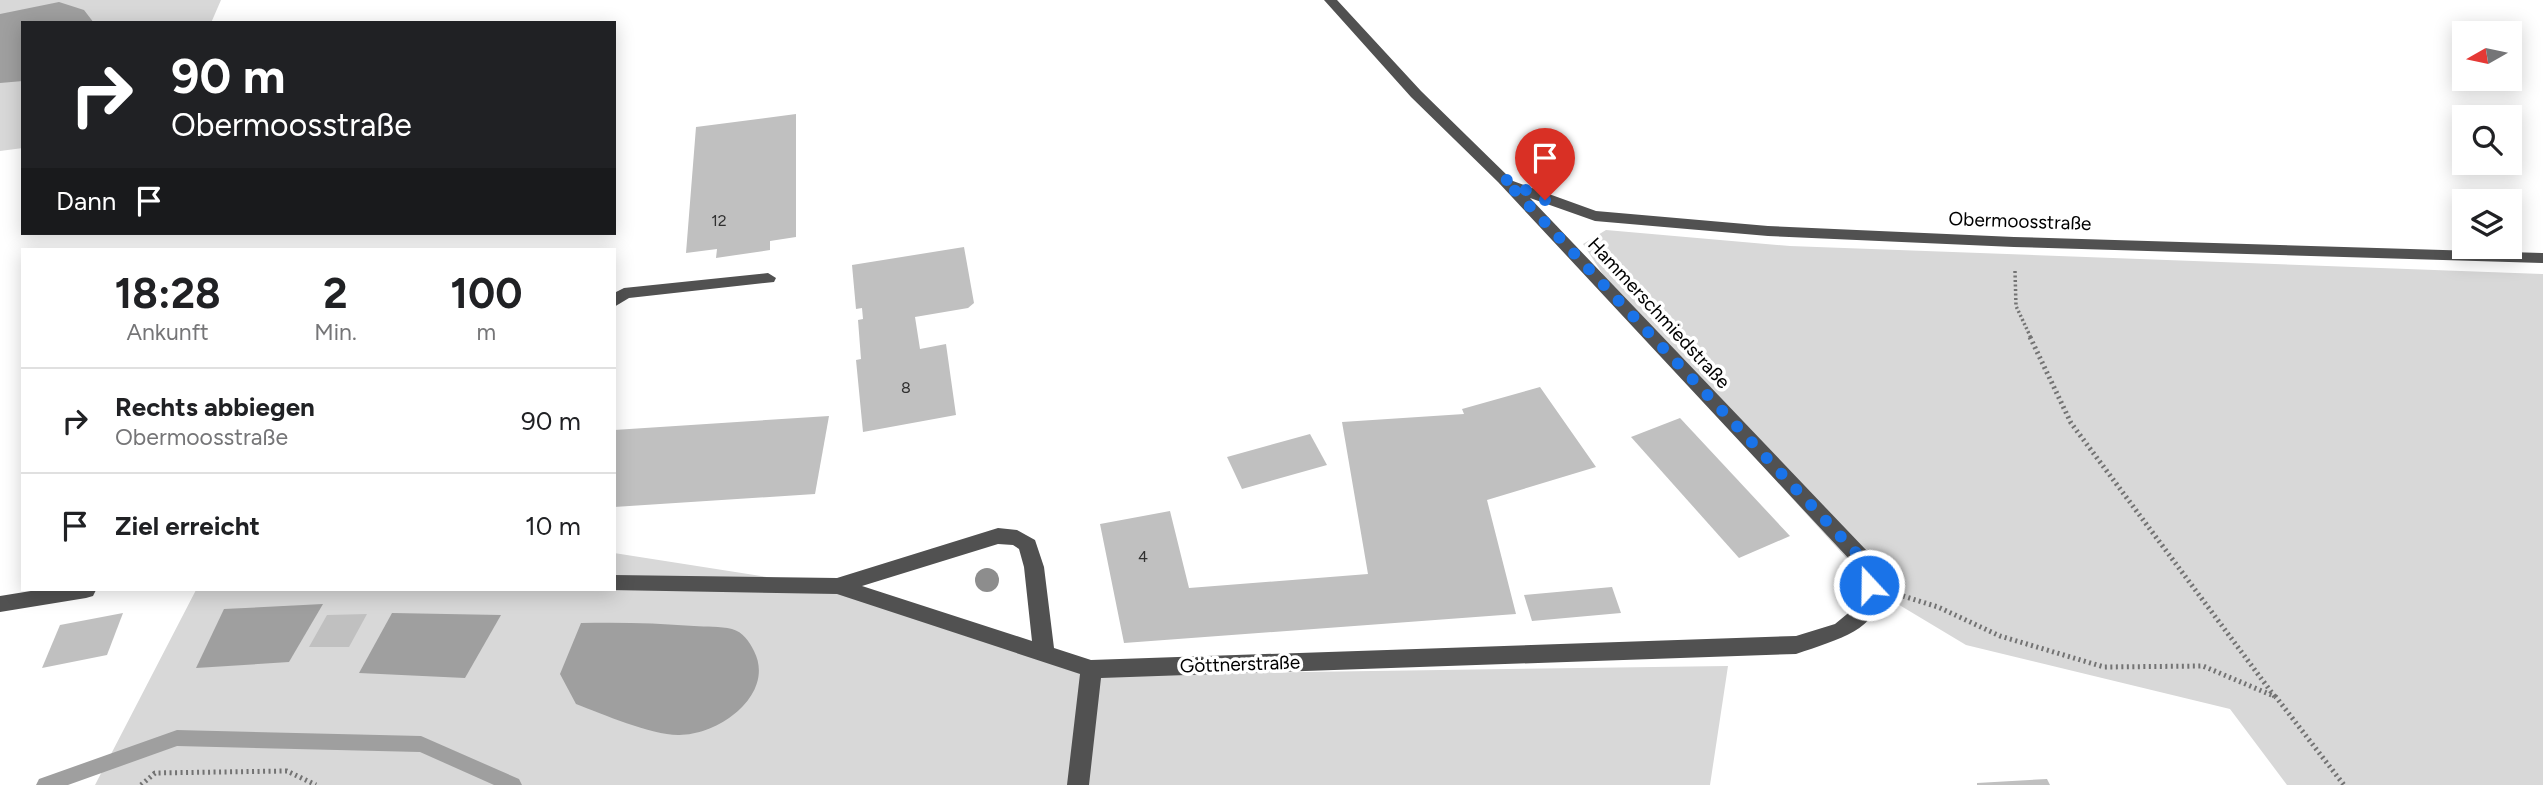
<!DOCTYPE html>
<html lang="de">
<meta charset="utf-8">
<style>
body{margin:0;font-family:Figtree,sans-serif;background:#f6f6f6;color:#202124;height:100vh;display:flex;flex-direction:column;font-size:26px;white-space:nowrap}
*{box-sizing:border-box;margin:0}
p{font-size:23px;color:#757577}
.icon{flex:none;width:38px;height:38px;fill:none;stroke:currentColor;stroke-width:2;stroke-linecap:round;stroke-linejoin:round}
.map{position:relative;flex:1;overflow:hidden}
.sheet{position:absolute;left:21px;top:248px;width:595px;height:343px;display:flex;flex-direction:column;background:#fff;border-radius:0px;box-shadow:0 4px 18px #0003}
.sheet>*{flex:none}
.banner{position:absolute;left:21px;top:21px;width:595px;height:214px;border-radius:0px;box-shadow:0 4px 18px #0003;background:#202124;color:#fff;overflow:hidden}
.needle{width:46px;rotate:261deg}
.tools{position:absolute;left:2452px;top:21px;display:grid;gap:14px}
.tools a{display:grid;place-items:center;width:70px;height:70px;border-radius:0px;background:#fff;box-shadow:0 4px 18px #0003;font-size:35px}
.pin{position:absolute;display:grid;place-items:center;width:60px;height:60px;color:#fff;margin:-72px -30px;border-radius:50% 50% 50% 0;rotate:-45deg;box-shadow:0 0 7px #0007}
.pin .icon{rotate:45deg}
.me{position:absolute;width:77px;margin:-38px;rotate:339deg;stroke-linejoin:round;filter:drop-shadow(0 0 5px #0008)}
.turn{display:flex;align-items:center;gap:24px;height:147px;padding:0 35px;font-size:32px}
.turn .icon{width:91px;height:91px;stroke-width:2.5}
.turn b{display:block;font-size:49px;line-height:60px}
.then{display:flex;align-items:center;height:66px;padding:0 35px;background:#0003;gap:14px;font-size:26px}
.eta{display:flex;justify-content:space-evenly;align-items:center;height:119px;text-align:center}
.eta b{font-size:42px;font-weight:700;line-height:49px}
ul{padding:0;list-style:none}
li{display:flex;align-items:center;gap:21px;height:105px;padding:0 35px;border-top:2px solid #e0e0e0}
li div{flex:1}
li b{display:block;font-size:26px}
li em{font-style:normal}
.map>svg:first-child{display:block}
.green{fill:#d8d8d8}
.water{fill:#9f9f9f}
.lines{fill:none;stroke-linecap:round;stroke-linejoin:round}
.stream{fill:#9f9f9f;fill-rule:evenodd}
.building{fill:#c0c0c0}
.path-far1{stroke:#737373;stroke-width:3.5;stroke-dasharray:2 2.5;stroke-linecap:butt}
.path{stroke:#737373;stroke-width:5;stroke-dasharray:2 3.5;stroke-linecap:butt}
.minor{fill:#515151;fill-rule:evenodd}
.tree{fill:#8d8d8d}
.route{stroke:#1a73e8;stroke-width:12;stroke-dasharray:0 21.6}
.labels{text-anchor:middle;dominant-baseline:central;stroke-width:7;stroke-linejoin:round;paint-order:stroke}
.number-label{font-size:16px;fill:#303030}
.street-label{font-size:19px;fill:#000;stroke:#fff}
</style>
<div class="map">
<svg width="2543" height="785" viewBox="0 0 2543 785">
<rect width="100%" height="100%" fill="#fff"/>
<!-- green -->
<g class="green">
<polygon points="0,0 221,0 211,23 23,23 23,148 0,151"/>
<polygon points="1606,230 1790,246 2543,274 2543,785 2287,785 2230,709 1966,645 1876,591 1639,329 1583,244"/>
<polygon points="614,553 825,586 1085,675 1728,666 1710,785 95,785 196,590 614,590"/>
</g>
<!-- water -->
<g class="water">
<polygon points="59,2 84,10 94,23 23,23 23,81 0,83 0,14"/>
<polygon points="323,604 289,662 196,668 224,609"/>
<polygon points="392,613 501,615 465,678 359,673"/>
<path d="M581,623C619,622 657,623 694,626C706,627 720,626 732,629C743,632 749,641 754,651C776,694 719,736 678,735C651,735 602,714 576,704L560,674Z"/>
</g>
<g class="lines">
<!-- stream -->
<polygon class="stream" points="177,730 421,736 519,779 522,785 494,785 420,752 177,746 68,785 36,785 39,779"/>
</g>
<!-- building -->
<g class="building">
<polygon points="796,114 796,237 770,241 770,250 716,258 717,249 686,253 696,127"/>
<polygon points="964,247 974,303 968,308 915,317 920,349 946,344 956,415 863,432 856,360 861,359 858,320 863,319 862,308 856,309 852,265"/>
<polygon points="1540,387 1596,467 1487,500 1516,614 1124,643 1100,524 1170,511 1189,588 1368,574 1342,422 1464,414 1462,409"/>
<polygon points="829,416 815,494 614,507 614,430"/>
<polygon points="1680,418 1790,536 1739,558 1631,437"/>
<polygon points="1310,434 1327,465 1242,489 1227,457"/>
<polygon points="1612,587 1621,613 1532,621 1524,595"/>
<polygon points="123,613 107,655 42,668 60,625"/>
<polygon points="367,614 349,647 309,647 327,615"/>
<polygon points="2047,779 2050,785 1977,785 1977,783"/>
</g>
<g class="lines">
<!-- path-far1 -->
<polyline class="path-far1" points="2015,271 2016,306 2031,338"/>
<!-- path -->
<g class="path">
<polyline points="2030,337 2071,423 2275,697"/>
<polyline points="1903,596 1938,607 2000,636 2104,667 2203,666 2276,697 2344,785"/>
<polyline points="141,785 155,773 287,771 316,785"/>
</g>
<!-- minor -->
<g class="minor">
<path d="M1324,0H1337L1421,91L1513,181L1596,211L1768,226L2014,237L2543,253V263L2014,247L1768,236L1595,221L1530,198L1867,551C1904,623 1852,635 1796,654L1101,678L1089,785H1067L1080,674L837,594L610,590H614V575L837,578L998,528L1017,530L1035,540L1044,567L1054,648L1091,660L1796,636L1835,624L1858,605L1859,585L1851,561L1498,182L1411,97ZM998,544L1013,545L1019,549L1024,567L1032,641L862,586Z"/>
<polygon points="768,273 776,278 774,282 629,298 614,307 614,293 624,288"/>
<polygon points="37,590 96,590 93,596 86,598 0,612 0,596"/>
</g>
</g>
<!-- trees -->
<circle class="tree" cx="987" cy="580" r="12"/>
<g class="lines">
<!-- route -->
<polyline class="route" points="1545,200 1503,178 1860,557 1869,585"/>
</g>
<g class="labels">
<!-- number labels -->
<g class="number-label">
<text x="719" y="220">12</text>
<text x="906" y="387">8</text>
<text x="1143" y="556">4</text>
</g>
<!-- street labels -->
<g class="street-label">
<text transform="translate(2020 221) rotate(2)">Obermoosstraße</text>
<text transform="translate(1659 313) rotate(47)">Hammerschmiedstraße</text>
<text transform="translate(1240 664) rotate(-2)">Göttnerstraße</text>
</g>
</g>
</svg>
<div class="tools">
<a><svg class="needle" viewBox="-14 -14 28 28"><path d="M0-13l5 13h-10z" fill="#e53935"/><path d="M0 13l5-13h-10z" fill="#757577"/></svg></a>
<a><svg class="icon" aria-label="search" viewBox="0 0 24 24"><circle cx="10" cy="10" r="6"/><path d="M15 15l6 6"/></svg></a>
<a><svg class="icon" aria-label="layers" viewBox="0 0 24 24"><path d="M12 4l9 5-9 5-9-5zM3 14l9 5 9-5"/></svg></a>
</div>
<div class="pin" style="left:1545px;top:200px;background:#d93025"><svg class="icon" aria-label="arrive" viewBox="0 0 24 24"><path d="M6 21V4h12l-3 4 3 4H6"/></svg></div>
<svg class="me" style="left:1869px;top:585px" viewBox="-20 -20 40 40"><circle r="17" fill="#1a73e8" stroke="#fff" stroke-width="3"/><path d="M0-11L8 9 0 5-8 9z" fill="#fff"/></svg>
<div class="banner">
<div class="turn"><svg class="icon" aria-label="right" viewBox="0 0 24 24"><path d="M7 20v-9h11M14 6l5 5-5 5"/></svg><div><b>90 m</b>Obermoosstraße</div></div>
<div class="then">Dann<svg class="icon" aria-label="arrive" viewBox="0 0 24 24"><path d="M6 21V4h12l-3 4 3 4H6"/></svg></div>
</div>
<section class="sheet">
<div class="eta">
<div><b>18:28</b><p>Ankunft</p></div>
<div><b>2</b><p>Min.</p></div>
<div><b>100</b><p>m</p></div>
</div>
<ul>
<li><svg class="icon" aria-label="right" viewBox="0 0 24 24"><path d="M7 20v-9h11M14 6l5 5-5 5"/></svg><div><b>Rechts abbiegen</b><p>Obermoosstraße</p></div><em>90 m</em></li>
<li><svg class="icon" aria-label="arrive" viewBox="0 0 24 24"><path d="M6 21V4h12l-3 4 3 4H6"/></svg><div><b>Ziel erreicht</b></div><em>10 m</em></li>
</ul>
</section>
</div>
